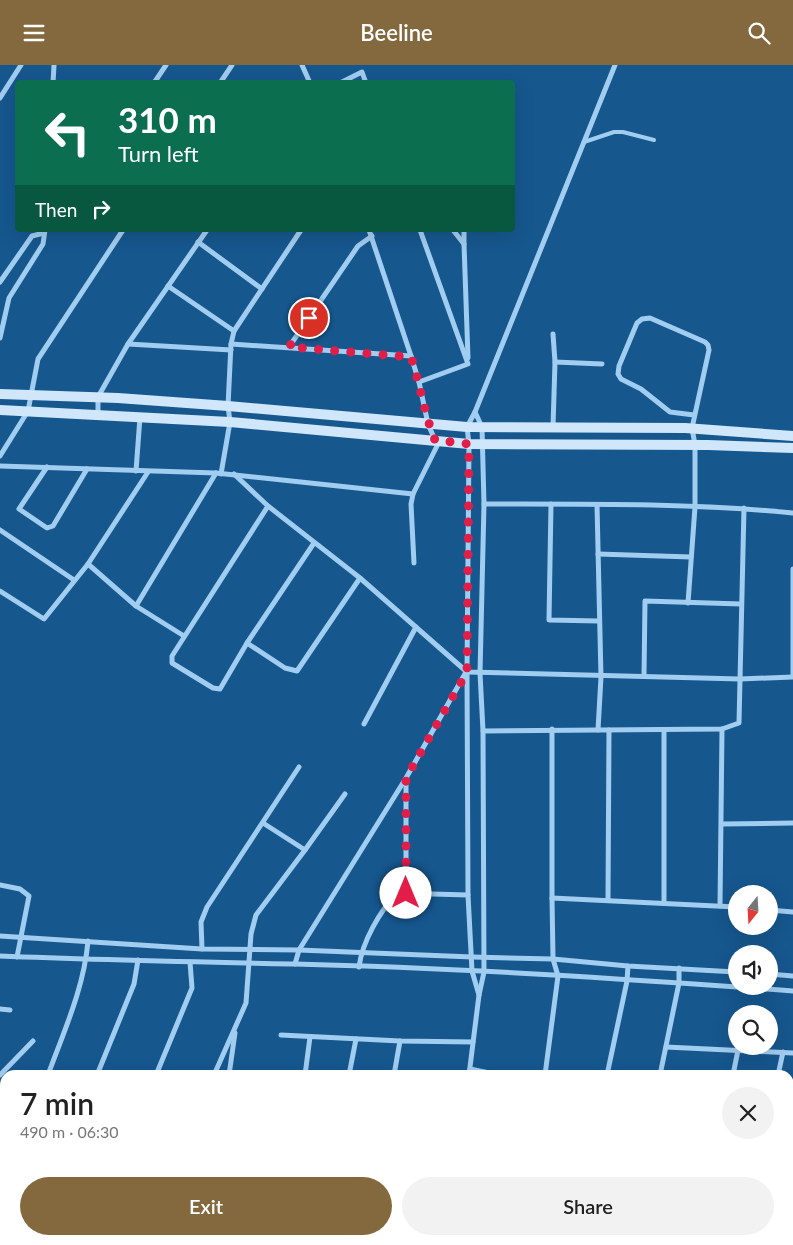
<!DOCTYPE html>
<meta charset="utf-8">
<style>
body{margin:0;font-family:Lato,sans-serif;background:#f2f2f2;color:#222;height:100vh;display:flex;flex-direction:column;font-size:19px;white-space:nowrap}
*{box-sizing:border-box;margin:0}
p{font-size:16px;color:#767676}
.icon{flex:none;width:28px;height:28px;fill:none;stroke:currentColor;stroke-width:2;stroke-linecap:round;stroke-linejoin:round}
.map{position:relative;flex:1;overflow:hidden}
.drawer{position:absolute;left:0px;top:1005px;width:794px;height:175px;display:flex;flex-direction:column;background:#fff;border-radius:15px 15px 0 0;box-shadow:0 5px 20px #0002}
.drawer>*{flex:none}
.top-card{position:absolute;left:15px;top:15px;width:500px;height:152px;border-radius:5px;box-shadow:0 5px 20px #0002;background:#0b6e4f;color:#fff;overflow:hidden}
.needle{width:32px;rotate:198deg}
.tools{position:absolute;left:728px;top:820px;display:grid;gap:10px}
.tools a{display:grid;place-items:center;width:50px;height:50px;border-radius:50%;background:#fff;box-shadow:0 5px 20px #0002;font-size:25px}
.pin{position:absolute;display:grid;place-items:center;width:42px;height:42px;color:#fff;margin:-21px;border:2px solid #fff;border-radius:50%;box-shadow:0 1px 5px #0007}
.me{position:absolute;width:55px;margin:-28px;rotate:0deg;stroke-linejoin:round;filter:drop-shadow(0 0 4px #0008)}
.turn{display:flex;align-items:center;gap:18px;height:105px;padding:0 20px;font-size:22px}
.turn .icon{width:65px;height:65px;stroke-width:2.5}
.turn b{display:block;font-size:35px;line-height:42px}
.then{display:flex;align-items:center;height:48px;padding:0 20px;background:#0003;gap:10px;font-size:19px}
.round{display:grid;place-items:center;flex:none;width:52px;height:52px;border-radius:26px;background:#f2f2f2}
.headline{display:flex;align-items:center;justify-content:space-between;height:85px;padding:0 20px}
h1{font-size:30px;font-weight:600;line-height:38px}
.action{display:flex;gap:10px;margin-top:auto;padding:10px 20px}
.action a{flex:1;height:58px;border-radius:30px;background:#85693e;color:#fff;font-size:20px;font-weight:600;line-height:58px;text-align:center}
.action a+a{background:#f2f2f2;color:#222}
header{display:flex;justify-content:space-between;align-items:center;height:65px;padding:0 20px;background:#85693e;color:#fff;font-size:22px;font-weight:600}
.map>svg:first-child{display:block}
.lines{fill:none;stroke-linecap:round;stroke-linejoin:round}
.lane{stroke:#a1cdf0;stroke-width:4}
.street{stroke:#a1cdf0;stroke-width:5}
.secondary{stroke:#cfe6fb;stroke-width:10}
.route{stroke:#e11d48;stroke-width:9;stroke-dasharray:0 16.2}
</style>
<header><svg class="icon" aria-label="menu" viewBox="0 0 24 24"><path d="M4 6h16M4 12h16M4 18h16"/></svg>Beeline<svg class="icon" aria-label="search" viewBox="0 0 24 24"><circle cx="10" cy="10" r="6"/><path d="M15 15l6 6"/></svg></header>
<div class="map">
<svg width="793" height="1180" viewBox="0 0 793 1180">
<rect width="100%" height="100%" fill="#16578e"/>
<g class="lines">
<!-- lane -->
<polyline class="lane" points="584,77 614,67 623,67 654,75"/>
<!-- street -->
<g class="street">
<polyline points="302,0 310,18"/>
<polyline points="53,18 54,0"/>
<polyline points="154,18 166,0"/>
<polyline points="220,18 232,0"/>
<polyline points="340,18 362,7 366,18"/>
<polyline points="0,33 21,0"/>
<polyline points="369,165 411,291 419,317 428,359 435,375"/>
<polyline points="453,165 464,179 468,293"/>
<polyline points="464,165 464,179"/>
<polyline points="198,177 262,224"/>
<polyline points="0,217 32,171 44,168"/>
<polyline points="168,221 234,266"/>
<polyline points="0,273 9,233 43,179 45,165"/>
<polyline points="128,279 231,285"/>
<polyline points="231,279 411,291"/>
<polyline points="289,282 358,181 372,171"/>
<polyline points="555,297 602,299"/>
<polyline points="419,317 468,299 420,165"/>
<polyline points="98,350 98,332 128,279 207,165"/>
<polyline points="553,362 555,297 553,269"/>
<polyline points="0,391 28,346 38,294 123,165"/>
<polyline points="0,401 216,408 413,429"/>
<polyline points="47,402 19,444 47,463 53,461 87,404"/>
<polyline points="136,406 140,352"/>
<polyline points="221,409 230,357 228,341 231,279 234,266 301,165"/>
<polyline points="234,409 268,441 360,513 467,607 740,614 793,612"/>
<path d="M484,439C587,439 691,438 793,448"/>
<polyline points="551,439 549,555 599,556"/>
<polyline points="597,440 601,612 598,665"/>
<polyline points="268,441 172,591 172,598 213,623 220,624 247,578 314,478"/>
<polyline points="0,465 74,515"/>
<polyline points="598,489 691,492"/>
<polyline points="414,498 411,439 413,429 440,375"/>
<polyline points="88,499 136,541 184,571"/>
<polyline points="793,504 793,611"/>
<polyline points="0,526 44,554 88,499 148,407"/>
<polyline points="688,538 695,442 695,380 692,363 709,285 708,280 705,277 650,253 642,254 637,258 619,301 618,309 621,314 641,324 670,347 694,350"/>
<polyline points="136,541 216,408"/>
<polyline points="247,578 285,603 297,606 360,513"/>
<polyline points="644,611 645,536 741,539"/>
<polyline points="364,659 416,562"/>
<polyline points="483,666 722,664 739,658 744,443"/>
<polyline points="406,714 406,828"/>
<polyline points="263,758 305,785"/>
<polyline points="722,759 793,758"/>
<polyline points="0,820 20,824 29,831 17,892"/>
<polyline points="552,833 736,842"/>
<polyline points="608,835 609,665"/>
<polyline points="664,838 664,665"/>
<polyline points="720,841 722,664"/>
<polyline points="769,845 793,847"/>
<polyline points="0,871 202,884 299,885 472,892 553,894 628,901 736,907"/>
<polyline points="202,884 201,857 207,842 299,702"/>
<path d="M0,891C98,895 197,897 295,899C461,903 627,914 793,926"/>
<polyline points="295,899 299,885 406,713 466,607"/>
<path d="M359,902C362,877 380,846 397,828L468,830"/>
<polyline points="769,909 793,911"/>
<polyline points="479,930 472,906 468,830 467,607 469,379 467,362 475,347 615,0"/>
<polyline points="0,944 10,945"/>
<polyline points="281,970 400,976 473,977"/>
<polyline points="666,982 793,988"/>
<polyline points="470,1004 499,1010"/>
<polyline points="0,1010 33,976"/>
<path d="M48,1010C64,966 84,923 88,876"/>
<polyline points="97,1010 134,919 138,895"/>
<polyline points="156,1010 192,923 190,897"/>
<polyline points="214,1010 246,938 251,869 256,850 305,785 345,729"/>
<polyline points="229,1010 235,968"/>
<polyline points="305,1010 310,972"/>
<polyline points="349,1010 356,974"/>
<polyline points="394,1010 400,976"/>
<polyline points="469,1010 479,930 484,907 483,666 480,608 484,439 482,362 475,347"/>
<polyline points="545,1010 558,911 553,894 552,833 552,664"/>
<polyline points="607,1010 627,916 628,901"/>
<polyline points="660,1010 679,918 679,903"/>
<polyline points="733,1010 738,985"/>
<polyline points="778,1010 783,987"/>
<polyline points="0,1041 2,1036 5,1037"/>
<polyline points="0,1119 5,1122"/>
<polyline points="789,1134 793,1137"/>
<polyline points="0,1161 5,1163"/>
<polyline points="31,1175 43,1180"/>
<polyline points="207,1175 218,1180"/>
<polyline points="591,1175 608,1180"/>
<polyline points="742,1175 748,1180"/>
<polyline points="79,1180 82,1175"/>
<polyline points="118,1180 120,1175 131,1180"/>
<polyline points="144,1180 146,1175"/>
<polyline points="228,1180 231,1175"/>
<polyline points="270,1180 272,1175"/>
<polyline points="325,1180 326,1175"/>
<polyline points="361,1180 363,1175"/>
<polyline points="415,1180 418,1175"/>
<polyline points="437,1180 438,1175"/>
<polyline points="497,1180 498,1175"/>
<polyline points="631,1180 633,1175"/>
<polyline points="695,1180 697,1175"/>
</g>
<!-- secondary -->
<g class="secondary">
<polyline points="0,329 118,333 228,341 467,362 685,363 793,371"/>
<polyline points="0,345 230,357 469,379 708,380 793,383"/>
</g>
</g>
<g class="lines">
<!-- route -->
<path class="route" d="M309,253L289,282L411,292C420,319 424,348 435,375L469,379L467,607L406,713V828"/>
</g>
</svg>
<div class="tools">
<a><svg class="needle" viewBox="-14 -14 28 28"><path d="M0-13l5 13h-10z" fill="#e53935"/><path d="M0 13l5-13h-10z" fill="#767676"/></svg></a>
<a><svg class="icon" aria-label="sound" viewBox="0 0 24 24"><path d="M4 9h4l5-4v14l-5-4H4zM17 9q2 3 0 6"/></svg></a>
<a><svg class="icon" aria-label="search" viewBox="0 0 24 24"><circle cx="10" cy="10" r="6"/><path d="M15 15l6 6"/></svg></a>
</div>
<div class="pin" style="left:309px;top:253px;background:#d93025"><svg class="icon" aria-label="arrive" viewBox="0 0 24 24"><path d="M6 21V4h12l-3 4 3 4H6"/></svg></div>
<svg class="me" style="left:406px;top:828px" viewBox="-20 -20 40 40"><circle r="19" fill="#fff"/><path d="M0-13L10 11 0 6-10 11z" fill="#e11d48"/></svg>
<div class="top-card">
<div class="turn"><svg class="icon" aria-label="left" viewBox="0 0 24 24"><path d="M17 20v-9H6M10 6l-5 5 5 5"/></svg><div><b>310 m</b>Turn left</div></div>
<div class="then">Then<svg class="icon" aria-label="right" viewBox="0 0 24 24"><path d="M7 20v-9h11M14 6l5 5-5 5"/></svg></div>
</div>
<section class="drawer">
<div class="headline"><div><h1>7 min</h1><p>490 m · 06:30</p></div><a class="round"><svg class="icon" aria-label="close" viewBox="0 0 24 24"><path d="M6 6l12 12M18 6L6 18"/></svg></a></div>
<div class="action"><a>Exit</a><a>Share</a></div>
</section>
</div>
